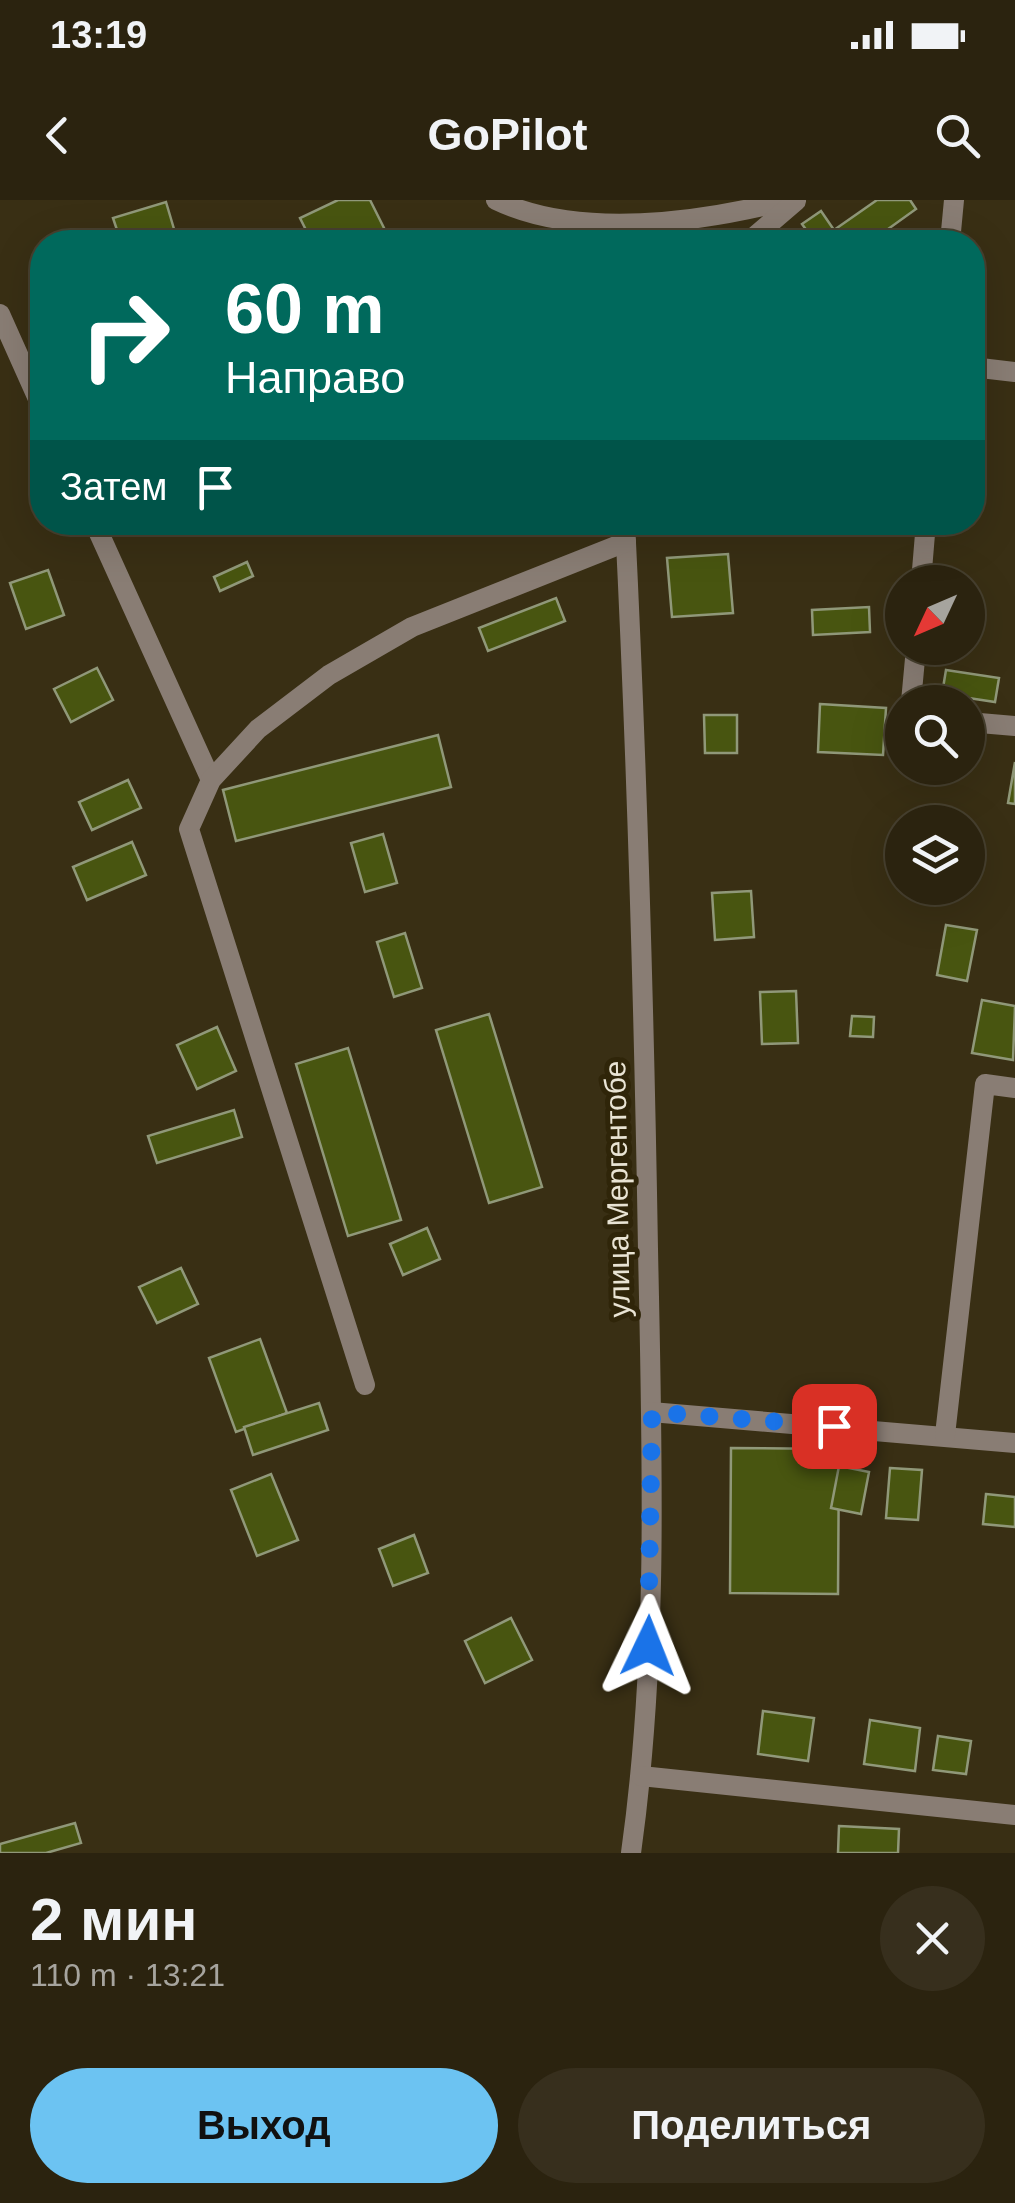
<!DOCTYPE html>
<html lang="ru">
<meta charset="utf-8">
<style>
body{margin:0;font-family:Arial,sans-serif;background:#372f1d;color:#f1f3f6;height:100vh;display:flex;flex-direction:column;font-size:38px;white-space:nowrap}
*{box-sizing:border-box;margin:0}
p{font-size:32px;color:#a6a49e}
.icon{flex:none;width:55px;height:55px;fill:none;stroke:currentColor;stroke-width:2;stroke-linecap:round;stroke-linejoin:round}
.map{position:relative;height:1653px;overflow:hidden}
.drawer{display:flex;flex-direction:column;background:#2b230f;flex:1}
.drawer>*{flex:none}
.banner{position:absolute;left:30px;top:30px;width:955px;height:305px;border-radius:40px;box-shadow:0 10px 40px #0002,0 0 0 2px #47402f;background:#00695c;color:#fff;overflow:hidden}
.needle{width:65px;rotate:226deg}
.buttons{position:absolute;left:885px;top:365px;display:grid;gap:20px}
.buttons a{display:grid;place-items:center;width:100px;height:100px;border-radius:50%;background:#2b230f;box-shadow:0 10px 40px #0002,0 0 0 2px #47402f;font-size:50px}
.pin{position:absolute;display:grid;place-items:center;width:85px;height:85px;color:#fff;margin:-42px;border-radius:20px;box-shadow:0 5px 15px #0006}
.me{position:absolute;width:110px;margin:-55px;rotate:2deg;stroke-linejoin:round;filter:drop-shadow(0 0 8px #0008)}
.turn{display:flex;align-items:center;gap:35px;height:210px;padding:0 30px;font-size:45px}
.turn .icon{width:130px;height:130px;stroke-width:2.5}
.turn b{display:block;font-size:70px;line-height:85px}
.then{display:flex;align-items:center;height:95px;padding:0 30px;background:#0003;gap:20px;font-size:38px}
.round{display:grid;place-items:center;flex:none;width:105px;height:105px;border-radius:52px;background:#372f1d}
.overview{display:flex;align-items:center;justify-content:space-between;height:170px;padding:0 30px}
h1{font-size:60px;font-weight:700;line-height:75px}
.button{display:flex;gap:20px;margin-top:auto;padding:20px 30px}
.button a{flex:1;height:115px;border-radius:60px;background:#6cc3f2;color:#111;font-size:40px;font-weight:700;line-height:115px;text-align:center}
.button a+a{background:#372f1d;color:#f1f3f6}
.status{display:flex;justify-content:space-between;align-items:center;height:70px;padding:0 50px;background:#2b230f;direction:ltr}
.status svg{height:28px;fill:currentColor}
header{display:flex;justify-content:space-between;align-items:center;height:130px;padding:0 30px;background:#2b230f;font-size:45px;font-weight:700}
.map>svg:first-child{display:block}
.building{fill:#485510;stroke:#909879;stroke-width:2.5}
.lines{fill:none;stroke-linecap:round;stroke-linejoin:round}
.minor{stroke:#897d74;stroke-width:20}
.route{stroke:#1a73e8;stroke-width:18;stroke-dasharray:0 32.4}
.labels{text-anchor:middle;dominant-baseline:central;stroke-width:10;stroke-linejoin:round;paint-order:stroke}
.street-label{font-size:30px;fill:#e9e4d4;stroke:#2f2509}
</style>
<div class="status"><b>13:19</b><svg viewBox="0 0 49 12"><path d="M0 12V9h3v3zM5 12V6h3v6zM10 12V3h3v9zM15 12V0h3v12zM26 1h20v11H26zM47 4h2v5h-2z"/></svg></div>
<header><svg class="icon" aria-label="back" viewBox="0 0 24 24"><path d="M15 5l-7 7 7 7"/></svg>GoPilot<svg class="icon" aria-label="search" viewBox="0 0 24 24"><circle cx="10" cy="10" r="6"/><path d="M15 15l6 6"/></svg></header>
<div class="map">
<svg width="1015" height="1653" viewBox="0 0 1015 1653">
<rect width="100%" height="100%" fill="#392f14"/>
<!-- building -->
<g class="building">
<polygon points="338,0 370,0 391,42 312,42 300,18"/>
<polygon points="877,0 910,0 916,9 870,42 815,42 802,24 821,11 834,30"/>
<polygon points="166,2 174,29 121,42 113,18"/>
<polygon points="728,354 733,413 672,417 667,358"/>
<polygon points="247,362 253,376 220,391 214,377"/>
<polygon points="48,370 64,415 26,429 10,383"/>
<polygon points="556,398 565,421 488,451 479,428"/>
<polygon points="869,407 870,432 813,435 812,410"/>
<polygon points="97,468 113,500 71,522 54,489"/>
<polygon points="946,470 999,478 995,502 942,494"/>
<polygon points="820,504 886,508 883,555 818,552"/>
<polygon points="704,515 737,515 737,553 705,553"/>
<polygon points="438,535 451,587 236,641 223,590"/>
<polygon points="1015,562 1015,604 1008,603"/>
<polygon points="128,580 141,608 92,630 79,602"/>
<polygon points="383,634 397,683 365,692 351,643"/>
<polygon points="132,642 146,675 87,700 73,667"/>
<polygon points="751,691 754,737 715,740 712,693"/>
<polygon points="946,725 977,730 967,781 937,775"/>
<polygon points="405,733 422,788 394,797 377,742"/>
<polygon points="796,791 798,843 762,844 760,792"/>
<polygon points="982,800 1015,806 1013,860 972,853"/>
<polygon points="489,814 542,987 489,1003 436,830"/>
<polygon points="852,816 874,817 873,837 850,836"/>
<polygon points="217,827 236,871 197,889 177,845"/>
<polygon points="348,848 401,1020 348,1036 296,864"/>
<polygon points="234,910 242,937 157,963 148,936"/>
<polygon points="427,1028 440,1059 403,1075 390,1044"/>
<polygon points="181,1068 198,1104 157,1123 139,1087"/>
<polygon points="260,1139 287,1213 236,1232 209,1158"/>
<polygon points="319,1203 328,1230 253,1255 244,1227"/>
<polygon points="731,1248 839,1249 838,1394 730,1393"/>
<polygon points="839,1266 869,1272 861,1314 831,1308"/>
<polygon points="890,1268 922,1270 918,1320 886,1318"/>
<polygon points="271,1274 298,1340 257,1356 231,1290"/>
<polygon points="986,1294 1015,1297 1015,1327 983,1324"/>
<polygon points="414,1335 428,1373 393,1386 379,1349"/>
<polygon points="511,1418 532,1460 485,1483 465,1441"/>
<polygon points="763,1511 814,1518 808,1561 758,1554"/>
<polygon points="870,1520 920,1528 915,1571 864,1564"/>
<polygon points="938,1536 971,1541 966,1574 933,1570"/>
<polygon points="75,1623 81,1643 46,1653 0,1653 0,1644"/>
<polygon points="839,1626 899,1629 898,1653 838,1653"/>
</g>
<g class="lines">
<!-- minor -->
<g class="minor">
<path d="M496,0C579,40 702,22 788,0"/>
<polyline points="748,42 796,1"/>
<polyline points="950,42 954,0"/>
<polyline points="0,114 42,208"/>
<polyline points="972,167 1015,172"/>
<polyline points="94,322 211,580"/>
<path d="M625,322C637,564 644,806 648,1049C652,1250 659,1453 631,1653"/>
<polyline points="921,382 926,322"/>
<polyline points="911,502 916,448"/>
<polyline points="968,522 1015,526"/>
<polyline points="365,1185 189,629 211,580 258,529 329,475 412,427 626,342"/>
<polyline points="651,1212 1015,1243"/>
<polyline points="945,1235 985,884 1015,888"/>
<polyline points="641,1576 1015,1615"/>
</g>
</g>
<g class="lines">
<!-- route -->
<polyline class="route" points="648,1446 652,1212 834,1226"/>
</g>
<g class="labels">
<!-- street labels -->
<g class="street-label">
<text transform="translate(617 989) rotate(-91)">улица Мергентобе</text>
</g>
</g>
</svg>
<div class="buttons">
<a><svg class="needle" viewBox="-14 -14 28 28"><path d="M0-13l5 13h-10z" fill="#e53935"/><path d="M0 13l5-13h-10z" fill="#a6a49e"/></svg></a>
<a><svg class="icon" aria-label="search" viewBox="0 0 24 24"><circle cx="10" cy="10" r="6"/><path d="M15 15l6 6"/></svg></a>
<a><svg class="icon" aria-label="layers" viewBox="0 0 24 24"><path d="M12 4l9 5-9 5-9-5zM3 14l9 5 9-5"/></svg></a>
</div>
<div class="pin" style="left:834px;top:1226px;background:#d93025"><svg class="icon" aria-label="arrive" viewBox="0 0 24 24"><path d="M6 21V4h12l-3 4 3 4H6"/></svg></div>
<svg class="me" style="left:648px;top:1446px" viewBox="-20 -20 40 40"><path d="M0-17L14 15 0 8-14 15z" fill="#1a73e8" stroke="#fff" stroke-width="4"/></svg>
<div class="banner">
<div class="turn"><svg class="icon" aria-label="right" viewBox="0 0 24 24"><path d="M7 20v-9h11M14 6l5 5-5 5"/></svg><div><b>60 m</b>Направо</div></div>
<div class="then">Затем<svg class="icon" aria-label="arrive" viewBox="0 0 24 24"><path d="M6 21V4h12l-3 4 3 4H6"/></svg></div>
</div>
</div>
<section class="drawer">
<div class="overview"><div><h1>2 мин</h1><p>110 m · 13:21</p></div><a class="round"><svg class="icon" aria-label="close" viewBox="0 0 24 24"><path d="M6 6l12 12M18 6L6 18"/></svg></a></div>
<div class="button"><a>Выход</a><a>Поделиться</a></div>
</section>
